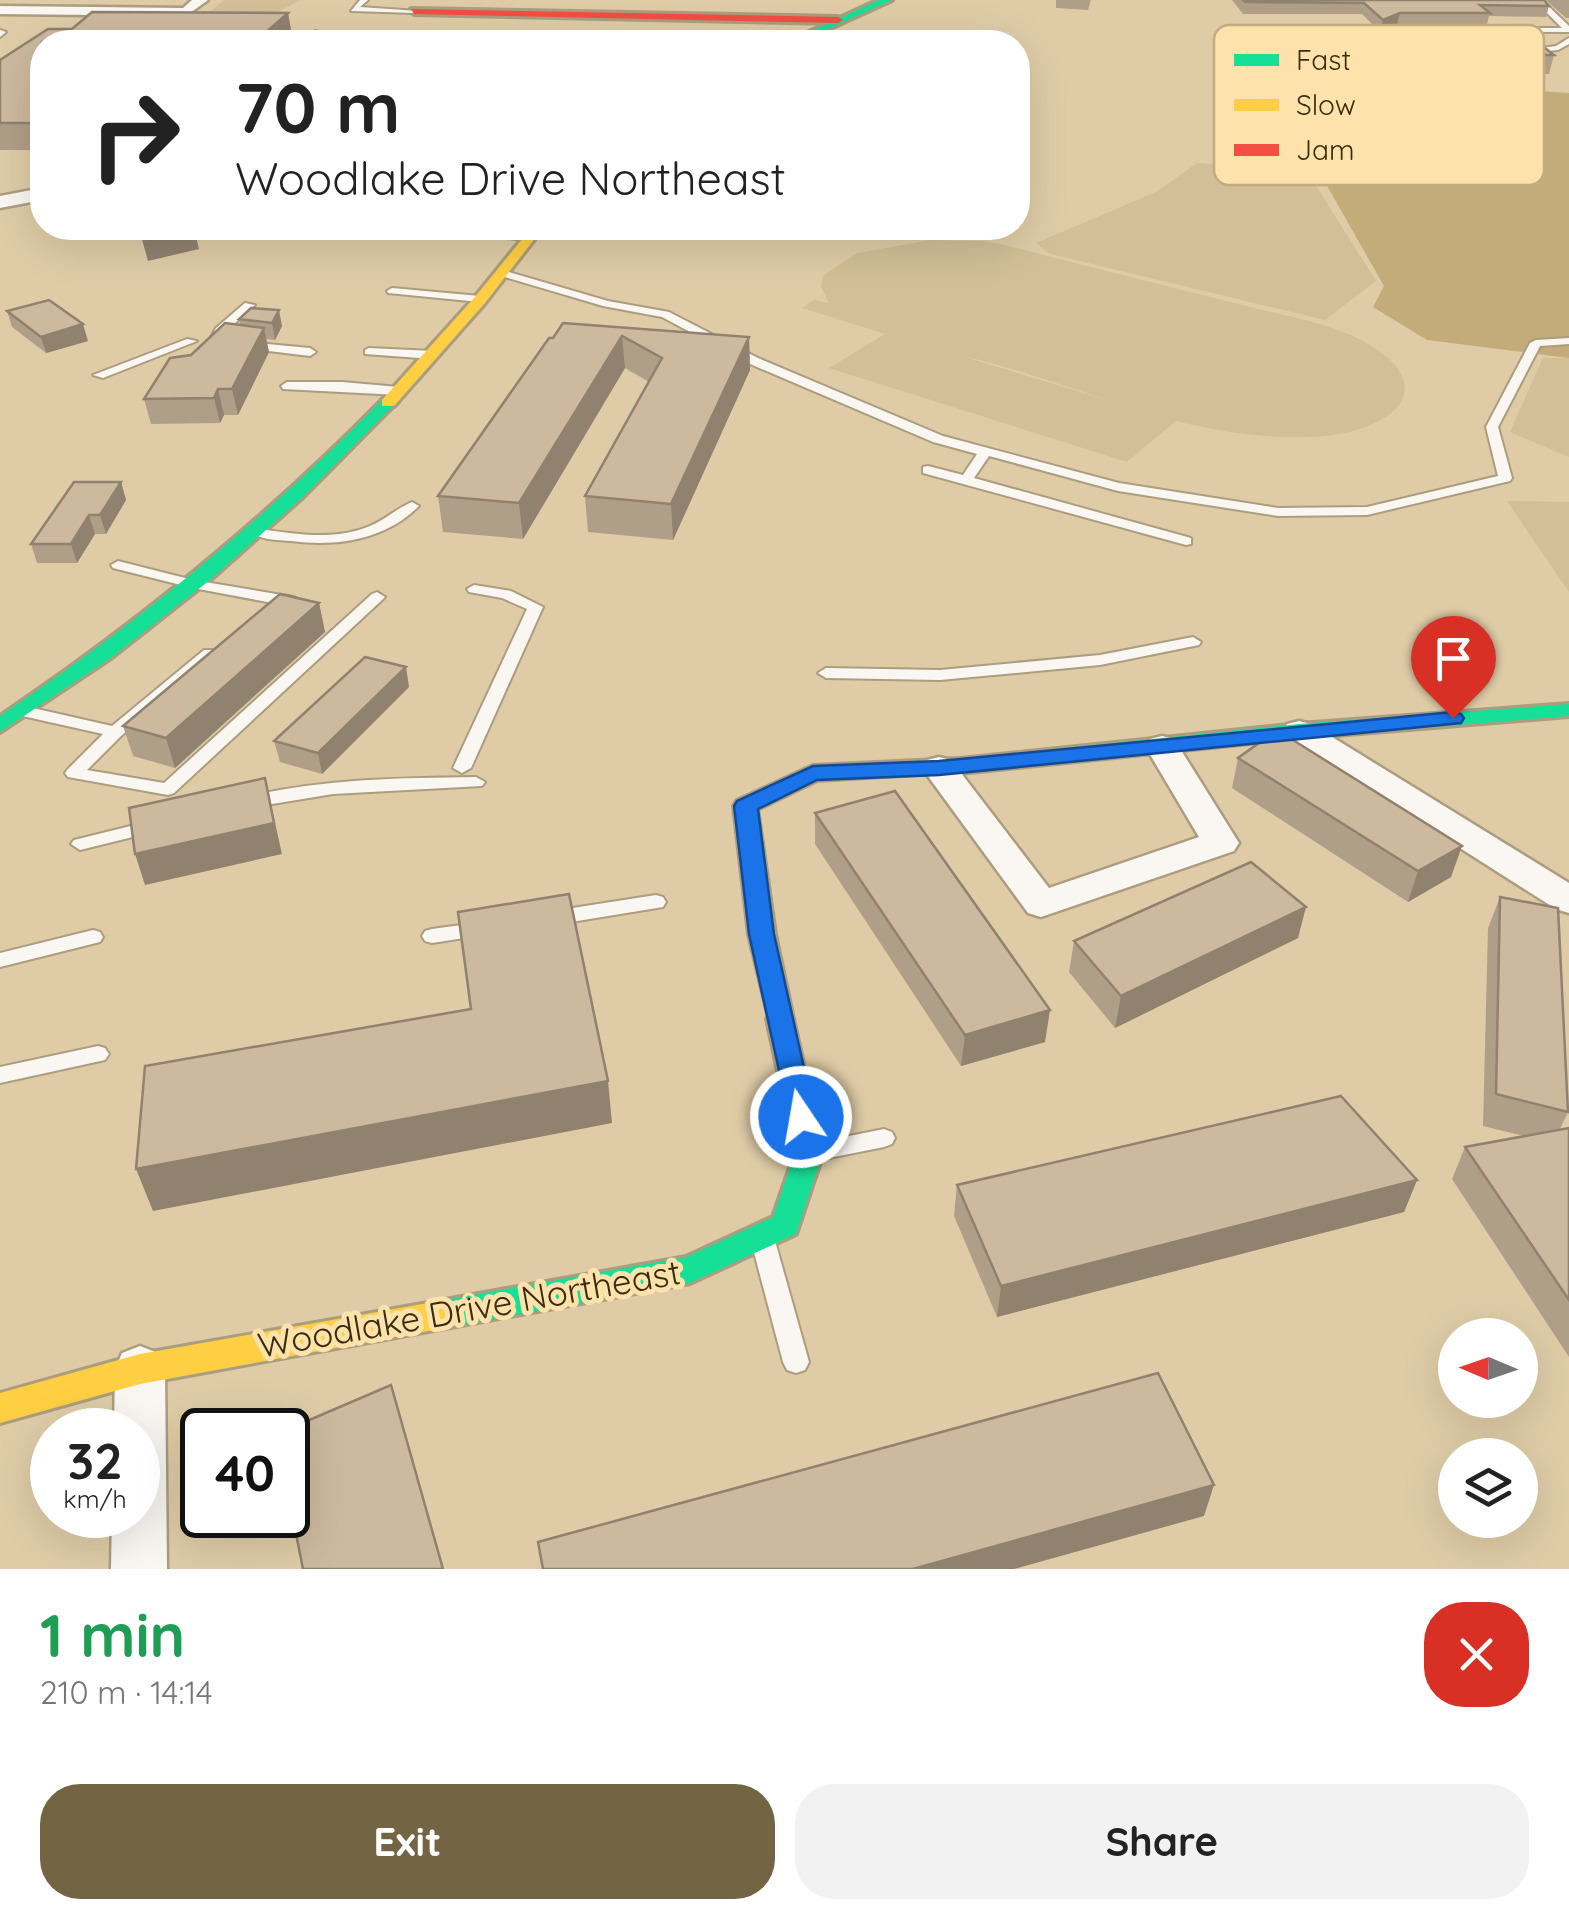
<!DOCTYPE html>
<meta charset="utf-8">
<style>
body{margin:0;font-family:Quicksand,sans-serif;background:#f2f2f2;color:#222;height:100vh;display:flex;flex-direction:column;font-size:38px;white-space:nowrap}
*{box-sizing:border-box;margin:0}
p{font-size:32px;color:#767676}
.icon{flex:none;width:55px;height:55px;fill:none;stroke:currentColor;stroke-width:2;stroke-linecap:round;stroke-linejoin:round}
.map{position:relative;height:1569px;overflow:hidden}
.drawer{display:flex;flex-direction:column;background:#fff;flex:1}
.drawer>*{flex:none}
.hud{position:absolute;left:30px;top:30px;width:1000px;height:210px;border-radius:40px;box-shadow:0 10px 40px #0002;background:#fff;color:#222;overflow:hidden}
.needle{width:65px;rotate:272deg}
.tools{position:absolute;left:1438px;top:1318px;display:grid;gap:20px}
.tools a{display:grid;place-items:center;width:100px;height:100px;border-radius:50%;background:#fff;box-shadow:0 10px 40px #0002;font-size:50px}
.speed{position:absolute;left:30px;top:1408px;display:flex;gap:20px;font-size:50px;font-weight:700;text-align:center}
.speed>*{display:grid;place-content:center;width:130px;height:130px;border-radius:50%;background:#fff;box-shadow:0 10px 40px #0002;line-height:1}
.speed small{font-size:25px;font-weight:400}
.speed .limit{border:5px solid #111;border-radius:15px;background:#fff;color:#111}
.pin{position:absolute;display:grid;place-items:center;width:85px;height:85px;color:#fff;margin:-102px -42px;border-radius:50% 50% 50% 0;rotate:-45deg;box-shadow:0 0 10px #0007}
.pin .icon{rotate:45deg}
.me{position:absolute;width:110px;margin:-55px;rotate:348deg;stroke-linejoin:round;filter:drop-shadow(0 0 8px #0008)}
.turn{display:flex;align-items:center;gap:35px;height:210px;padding:0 40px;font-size:45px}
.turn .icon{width:130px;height:130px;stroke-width:2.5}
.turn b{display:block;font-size:70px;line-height:85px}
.round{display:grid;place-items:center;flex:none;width:105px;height:105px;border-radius:40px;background:#f2f2f2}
.headline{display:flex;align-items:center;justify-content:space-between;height:170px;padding:0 40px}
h1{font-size:60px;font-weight:800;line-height:75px;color:#1e9e55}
.primary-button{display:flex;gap:20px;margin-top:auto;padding:20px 40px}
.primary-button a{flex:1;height:115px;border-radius:40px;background:#736444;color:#fff;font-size:40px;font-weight:800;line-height:115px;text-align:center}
.primary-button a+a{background:#f2f2f2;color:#222}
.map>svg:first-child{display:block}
.green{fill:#d2bf97}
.forest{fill:#c4ac7a}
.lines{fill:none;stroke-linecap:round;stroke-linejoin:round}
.lane-casing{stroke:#ab9d7f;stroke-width:4}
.street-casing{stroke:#ab9d7f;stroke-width:5}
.fast-casing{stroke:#ab9d7f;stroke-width:6}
.slow-casing{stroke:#ab9d7f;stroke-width:6}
.jam-casing{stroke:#ab9d7f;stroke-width:6}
.lane{fill:#faf7f2;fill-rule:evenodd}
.street{fill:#faf7f2;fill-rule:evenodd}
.fast{fill:#16e098;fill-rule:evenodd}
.slow{fill:#ffcf43;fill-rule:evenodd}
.jam{fill:#f24e42;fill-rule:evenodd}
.wall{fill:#b09f88}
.shaded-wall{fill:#90826f}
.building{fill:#cdb99e;stroke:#90826f;stroke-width:2.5}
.route{fill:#1a73e8;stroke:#114b97;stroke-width:2.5}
.labels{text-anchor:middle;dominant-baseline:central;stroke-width:10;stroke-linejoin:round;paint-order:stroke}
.near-street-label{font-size:35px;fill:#392c0f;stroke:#fee2ac}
.key{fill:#fee2ac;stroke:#c3ab7d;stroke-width:2.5}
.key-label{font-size:28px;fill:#392c0f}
</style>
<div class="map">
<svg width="1569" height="1569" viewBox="0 0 1569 1569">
<rect width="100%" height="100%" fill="#dfcca7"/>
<!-- green -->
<g class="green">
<polygon points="224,0 300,0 271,16 206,15"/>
<polygon points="1197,163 1308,173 1376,281 1325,320 1050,254 1036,243 1156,192"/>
<path d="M931,240L983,241L1009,246C1086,266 1162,285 1238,304C1286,317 1342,323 1382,353C1405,370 1415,395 1390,414C1357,439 1303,439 1264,436C1161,429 1062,378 962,356L1176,421L1127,462L829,368L885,334L802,308L814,300L829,303L821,287L823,276L857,253Z"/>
<polygon points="1543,358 1569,358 1569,457 1510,432"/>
<polygon points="1507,501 1569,502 1569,592"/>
</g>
<!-- forest -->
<polygon class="forest" points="1232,33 1355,35 1413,83 1569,93 1569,358 1427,340 1373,307 1384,286 1310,156 1257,151"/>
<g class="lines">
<!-- lane casing -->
<g class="lane-casing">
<g id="lane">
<polygon points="360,0 368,0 360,7 418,11 414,13 351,11"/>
<polygon points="1534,0 1542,0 1569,26 1569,32 1422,31 1398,32 1390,36 1397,42 1426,48 1423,52 1391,46 1381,36 1397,28 1562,28"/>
<polygon points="0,30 6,32 0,37"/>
<polygon points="315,31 322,33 312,42 305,42"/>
<polygon points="1569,38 1569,44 1558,50 1525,53 1521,51 1556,46"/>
<path d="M1461,39L1498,43L1516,53L1512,55C1488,44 1463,38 1437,49L1440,52L1436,54L1428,49L1437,43Z"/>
<polygon points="449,228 473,228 535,238 530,241 454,231"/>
<polygon points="502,270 608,301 669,312 758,358 943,436 1119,483 1278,508 1367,507 1498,476 1486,427 1530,343 1536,340 1569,338 1569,344 1540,346 1498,427 1512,478 1510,481 1367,515 1278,516 1118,491 989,456 974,478 1191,538 1191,544 1186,545 923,473 923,467 928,466 963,475 977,454 933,442 750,364 662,317 603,306 498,275 497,273"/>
<polygon points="392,288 480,296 486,299 480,302 388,293 387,291"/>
<polygon points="245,303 255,305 225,332 220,341 212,341 210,339 216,328"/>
<polygon points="187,339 197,341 103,378 93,375"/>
<polygon points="247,342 310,348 316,352 310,356 243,348 243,344"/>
<polygon points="369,348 433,351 439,355 433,359 365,354 365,350"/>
<polygon points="287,382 342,382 399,387 405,391 399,395 283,389 281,386"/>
<path d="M412,502L419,506C385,540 337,547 291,541C277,540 262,540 252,533L259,529C295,534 335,541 370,526C385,520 397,508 412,502Z"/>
<polygon points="118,561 193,580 294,597 302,602 294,607 193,588 113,568 111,565"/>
<polygon points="474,585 511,591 543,607 471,768 462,773 453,768 527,609 502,598 469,592 467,589"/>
<polygon points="377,592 385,597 382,600 174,793 168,795 68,777 65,773 68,769 103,734 18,715 16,711 24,706 112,726 204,650 216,650 218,653 216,656 121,736 87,770 164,783 372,594"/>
<polygon points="1193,637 1201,642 1199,645 1100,665 940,680 826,678 818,673 826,668 940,670 1100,655"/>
<path d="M476,777L485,782L482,786L333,794L248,808L239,802L242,798C318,779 398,778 476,777Z"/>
<polygon points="155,820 164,826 161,830 80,850 71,844 74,840"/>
<polygon points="656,895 663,897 666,902 663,907 553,925 546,923 543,918 546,913 553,911"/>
<polygon points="483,922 490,924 493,929 490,934 432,943 425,941 422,936 425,931 432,929"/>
<polygon points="93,930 100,932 103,937 100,942 0,967 0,953"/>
<polygon points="98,1046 105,1048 109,1054 105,1060 0,1083 0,1067"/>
<polygon points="884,1129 892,1132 895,1138 892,1144 884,1147 814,1161 806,1158 803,1152 806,1146 814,1143"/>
<polygon points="763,1231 771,1234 775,1241 809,1362 805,1370 796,1373 787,1370 783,1362 751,1241 755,1234"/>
</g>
</g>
<!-- street casing -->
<g class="street-casing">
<g id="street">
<polygon points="192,0 208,0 186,16 0,14 0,6 183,8"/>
<polygon points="42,188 42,200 0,208 0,196"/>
<polygon points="1299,721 1311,724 1569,883 1569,913 1556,909 1287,738 1282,731 1287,724"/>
<polygon points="1162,736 1174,739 1239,843 1234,851 1041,917 1028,913 922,768 927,760 939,757 951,760 1049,888 1199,837 1145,746 1150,739"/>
<polygon points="140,1346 158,1353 165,1369 167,1569 111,1569 112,1515 138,1515 138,1430 114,1430 115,1369 122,1353"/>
</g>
</g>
<!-- fast casing -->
<g class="fast-casing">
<g id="fast">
<polygon points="879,0 892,0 815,35 807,33"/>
<path d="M382,400L396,403L304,496L210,580L111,658L0,732V716C138,623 265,519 382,400Z"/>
<polygon points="1569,704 1569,716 1299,738 960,773 949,766 960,759 1299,724"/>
<polygon points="780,1009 789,1012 793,1019 823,1153 796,1234 690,1283 445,1328 434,1324 429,1314 434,1304 445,1300 686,1257 773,1217 795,1153 767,1019 771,1012"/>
</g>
</g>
<!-- slow casing -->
<g class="slow-casing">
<g id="slow">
<polygon points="531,228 543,228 485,303 394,406 382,406 382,400 475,297"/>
<polygon points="960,759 971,766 968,771 817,780 757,809 775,934 793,1019 789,1026 780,1029 771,1026 749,934 734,806 737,801 813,766"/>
<polygon points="445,1300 456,1304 461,1314 456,1324 445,1328 140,1384 0,1423 0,1393 140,1354"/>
</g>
</g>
<!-- jam casing -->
<g class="jam-casing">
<polygon id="jam" points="411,9 838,17 843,20 838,23 414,14"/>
</g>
<!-- lane -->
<use href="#lane" class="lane"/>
<!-- street -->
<use href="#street" class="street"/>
<!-- fast -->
<use href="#fast" class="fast"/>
<!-- slow -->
<use href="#slow" class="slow"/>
<!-- jam -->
<use href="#jam" class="jam"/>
</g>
<!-- wall -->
<g class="wall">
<polygon points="1056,0 1091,0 1088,10 1056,8"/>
<polygon points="1232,0 1544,0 1549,6 1546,17 1489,16 1487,24 1397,24 1380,32 1362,14 1243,14"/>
<polygon points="1546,0 1569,0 1569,18 1566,18"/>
<polygon points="288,13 292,36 285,42 42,42 42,150 0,150 0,60 72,29"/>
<polygon points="1405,34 1460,46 1554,55 1549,74 1531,74 1530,77 1422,73 1401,52"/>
<polygon points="251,308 282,326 275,340 266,339 269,352 238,415 224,415 220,423 151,424 144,399 191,355 240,325 239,319"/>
<polygon points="7,311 88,341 46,353 12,327"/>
<polygon points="563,323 749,337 750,370 673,540 588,532 585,496 649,382 625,368 523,539 443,532 438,496"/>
<polygon points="121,482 126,500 106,534 95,534 77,563 37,563 31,544"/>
<polygon points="319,603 325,632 175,768 133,756 123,726"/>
<polygon points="409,687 322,774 280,762 274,741"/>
<polygon points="1238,758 1451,877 1408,902 1232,788"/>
<polygon points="815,813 1045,1042 961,1066 815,844"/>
<polygon points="1500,897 1568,1112 1560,1129 1569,1128 1569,1357 1452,1179 1465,1147 1524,1136 1483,1126 1488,928"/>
<polygon points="1298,938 1115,1028 1069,972 1074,941"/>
<polygon points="1417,1180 1404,1212 997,1317 954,1216 957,1185"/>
</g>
<!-- shaded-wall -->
<g class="shaded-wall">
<polygon points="288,13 292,36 285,42 255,42"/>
<polygon points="1400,13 1397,24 1380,32 1383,20"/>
<polygon points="158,228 194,228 199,249 148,261 140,232"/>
<polygon points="279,310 282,326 275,340 272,323"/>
<polygon points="83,324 88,341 46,353 41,337"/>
<polygon points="264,328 269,352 238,415 232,389"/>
<polygon points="622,336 625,368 523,539 519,503"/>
<polygon points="749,337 750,370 673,540 671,504"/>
<polygon points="218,389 224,415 220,423 214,398"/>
<polygon points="121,482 126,500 106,534 100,515"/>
<polygon points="89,515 95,534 77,563 71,544"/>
<polygon points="319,603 325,632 175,768 166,738"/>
<polygon points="406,667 409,687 322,774 318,753"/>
<polygon points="265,778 282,854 145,885 135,854"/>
<polygon points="1462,846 1451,877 1408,902 1418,871"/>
<polygon points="1306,907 1298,938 1115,1028 1121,996"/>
<polygon points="1050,1010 1045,1042 961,1066 965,1035"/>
<polygon points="608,1081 612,1123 153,1211 136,1169"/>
<polygon points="1417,1180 1404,1212 997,1317 1001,1286"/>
<polygon points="1214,1485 1204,1516 1014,1569 913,1569"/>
</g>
<!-- building -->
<g class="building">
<polygon points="1243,0 1544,0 1549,6 1480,5 1490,13 1400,13 1383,20 1364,3 1245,2"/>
<polygon points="92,12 288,13 255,42 42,42 42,123 0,123 0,60 48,29 72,29"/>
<polygon points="1405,34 1460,46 1493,45 1531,37 1554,55 1532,55 1535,58 1427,54"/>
<polygon points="139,228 158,228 140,232"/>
<polygon points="49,300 83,324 41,337 7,311"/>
<polygon points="251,308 279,310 272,323 239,319"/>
<polygon points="225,323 264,328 232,389 218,389 214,398 144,399 170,358 191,355"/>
<polygon points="563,323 749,337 671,504 585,496 662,358 622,336 519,503 438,496 549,338 553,338"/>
<polygon points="74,482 121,482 100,515 89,515 71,544 31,544"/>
<polygon points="280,594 319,603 166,738 123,726"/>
<polygon points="365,657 406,667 318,753 274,741"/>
<polygon points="1277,730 1462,846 1418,871 1238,758"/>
<polygon points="265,778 274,823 135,854 129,808"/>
<polygon points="895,791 1050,1010 965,1035 815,813"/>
<polygon points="1251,862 1306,907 1121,996 1074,941"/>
<polygon points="569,894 608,1081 136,1169 145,1066 471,1009 458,912"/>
<polygon points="1500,897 1558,908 1568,1112 1496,1094"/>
<polygon points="1341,1096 1417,1180 1001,1286 957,1185"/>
<polygon points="1569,1128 1569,1300 1465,1147"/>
<polygon points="1158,1373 1214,1485 913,1569 543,1569 538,1542"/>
<polygon points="391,1385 443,1569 303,1569 288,1493 288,1430 286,1430"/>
</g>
<!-- route -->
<polygon class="route" points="1453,712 1461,714 1464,718 1461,723 939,775 817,780 758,809 774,934 815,1117 811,1125 801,1128 791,1125 749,934 734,806 737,801 813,766 939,761"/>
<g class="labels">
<!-- near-street labels -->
<g class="near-street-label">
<text transform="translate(469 1308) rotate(-10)">Woodlake Drive Northeast</text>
</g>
</g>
<!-- legend -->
<rect x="1214" y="25" width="330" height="160" rx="15" class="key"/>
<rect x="1234" y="54" width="45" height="12" fill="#16e098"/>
<rect x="1234" y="99" width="45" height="12" fill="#ffcf43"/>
<rect x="1234" y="144" width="45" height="12" fill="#f24e42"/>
<g class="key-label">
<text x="1296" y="70">Fast</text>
<text x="1296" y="115">Slow</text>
<text x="1296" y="160">Jam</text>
</g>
</svg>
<div class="tools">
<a><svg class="needle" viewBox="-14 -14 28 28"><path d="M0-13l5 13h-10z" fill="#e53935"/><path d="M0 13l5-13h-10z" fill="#767676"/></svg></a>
<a><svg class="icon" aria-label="layers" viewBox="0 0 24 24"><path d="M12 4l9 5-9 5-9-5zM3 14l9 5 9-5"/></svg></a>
</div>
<div class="speed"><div>32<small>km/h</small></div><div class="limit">40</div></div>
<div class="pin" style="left:1453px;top:718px;background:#d93025"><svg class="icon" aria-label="arrive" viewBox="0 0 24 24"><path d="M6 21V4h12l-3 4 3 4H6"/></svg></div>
<svg class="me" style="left:801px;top:1117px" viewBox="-20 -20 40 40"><circle r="17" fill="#1a73e8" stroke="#fff" stroke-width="3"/><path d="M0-11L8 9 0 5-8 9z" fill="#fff"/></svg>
<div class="hud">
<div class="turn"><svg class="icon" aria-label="right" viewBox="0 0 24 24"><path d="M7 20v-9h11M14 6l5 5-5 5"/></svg><div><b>70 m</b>Woodlake Drive Northeast</div></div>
</div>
</div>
<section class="drawer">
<div class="headline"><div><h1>1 min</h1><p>210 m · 14:14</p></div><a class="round" style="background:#d93025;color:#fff"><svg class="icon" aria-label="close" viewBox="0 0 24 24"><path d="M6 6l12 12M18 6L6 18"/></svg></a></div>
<div class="primary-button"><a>Exit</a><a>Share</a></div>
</section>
